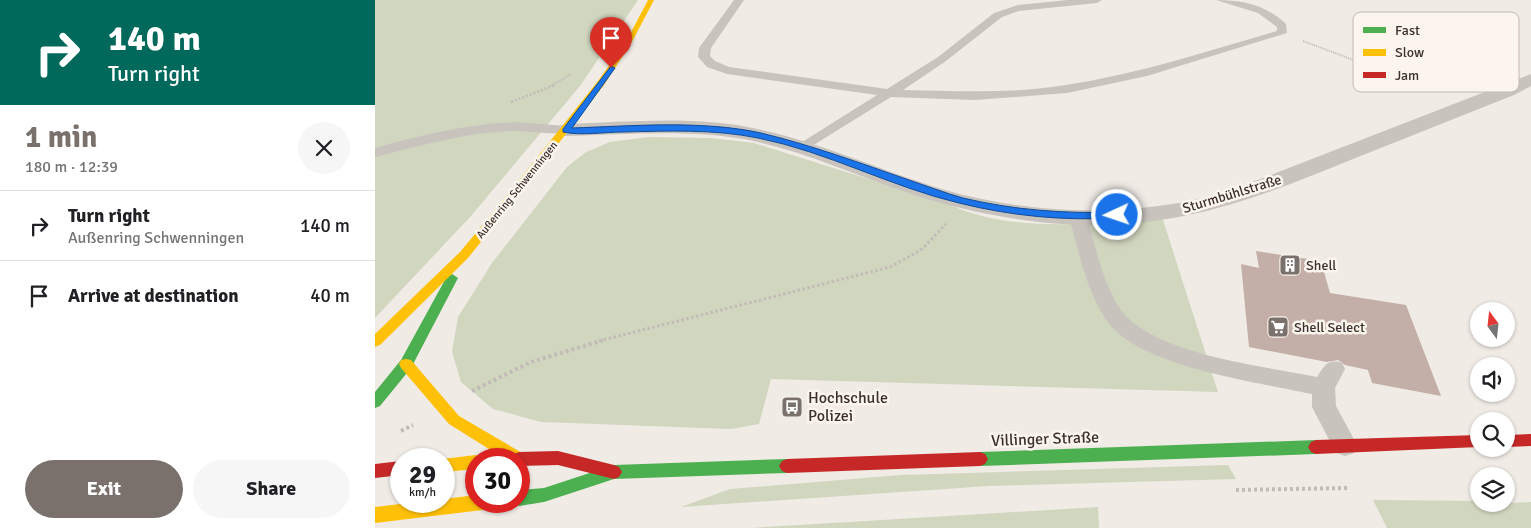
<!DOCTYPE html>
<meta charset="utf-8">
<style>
body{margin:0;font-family:Signika,sans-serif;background:#f6f6f6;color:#202124;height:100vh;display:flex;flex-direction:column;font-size:19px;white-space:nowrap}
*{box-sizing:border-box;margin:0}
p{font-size:16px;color:#757577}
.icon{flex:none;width:28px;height:28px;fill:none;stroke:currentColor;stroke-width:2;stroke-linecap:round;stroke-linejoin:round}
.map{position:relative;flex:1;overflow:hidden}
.details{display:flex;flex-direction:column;background:#fff;width:375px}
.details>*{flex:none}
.banner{background:#00695c;color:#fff;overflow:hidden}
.needle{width:32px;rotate:345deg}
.controls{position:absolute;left:1095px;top:302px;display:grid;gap:10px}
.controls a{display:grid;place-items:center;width:45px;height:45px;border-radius:50%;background:#fff;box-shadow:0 1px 4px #0004;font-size:25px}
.speed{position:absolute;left:15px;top:448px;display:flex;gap:10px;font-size:25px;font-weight:700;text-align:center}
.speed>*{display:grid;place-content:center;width:65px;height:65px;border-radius:50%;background:#fff;box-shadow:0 1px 4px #0004;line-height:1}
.speed small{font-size:12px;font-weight:400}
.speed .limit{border:8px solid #d22;background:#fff;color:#111}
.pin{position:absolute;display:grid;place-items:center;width:42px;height:42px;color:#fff;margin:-51px -21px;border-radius:50% 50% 50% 0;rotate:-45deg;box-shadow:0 0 5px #0007}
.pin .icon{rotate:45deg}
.me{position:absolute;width:55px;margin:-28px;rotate:267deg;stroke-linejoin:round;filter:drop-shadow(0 0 4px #0008)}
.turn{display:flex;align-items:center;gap:18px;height:105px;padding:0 25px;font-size:22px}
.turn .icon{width:65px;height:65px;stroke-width:2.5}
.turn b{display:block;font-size:35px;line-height:42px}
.round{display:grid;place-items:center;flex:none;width:52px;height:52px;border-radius:26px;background:#f6f6f6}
.headline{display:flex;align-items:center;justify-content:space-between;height:85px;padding:0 25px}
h1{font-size:30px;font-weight:800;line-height:38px;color:#7a716c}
.action{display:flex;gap:10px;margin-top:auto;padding:10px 25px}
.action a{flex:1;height:58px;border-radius:30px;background:#7a716c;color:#fff;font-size:20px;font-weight:800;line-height:58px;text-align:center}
.action a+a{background:#f6f6f6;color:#202124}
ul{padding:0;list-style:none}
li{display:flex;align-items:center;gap:15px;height:70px;padding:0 25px;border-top:1px solid #e0e0e0}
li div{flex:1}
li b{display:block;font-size:19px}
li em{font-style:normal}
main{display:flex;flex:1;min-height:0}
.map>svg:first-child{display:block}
.green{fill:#d1d6bf}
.building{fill:#c3afa7}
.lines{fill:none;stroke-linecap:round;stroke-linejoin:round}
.path-far3{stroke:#c2bbb6;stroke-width:2;stroke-dasharray:1 1;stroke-linecap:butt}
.path-far2{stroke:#c2bbb6;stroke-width:2.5;stroke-dasharray:2 2;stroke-linecap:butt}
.path-far1{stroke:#c2bbb6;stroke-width:3;stroke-dasharray:2.5 2.5;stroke-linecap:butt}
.path{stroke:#c2bbb6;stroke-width:4;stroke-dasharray:3 3;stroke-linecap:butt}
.lane{fill:#c9c3be;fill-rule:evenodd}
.street{fill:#c9c3be;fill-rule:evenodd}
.fast{fill:#4caf50;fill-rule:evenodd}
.slow{fill:#ffc107;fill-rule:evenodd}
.jam{fill:#c62828;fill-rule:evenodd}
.route{fill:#1a73e8;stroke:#114b97}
.labels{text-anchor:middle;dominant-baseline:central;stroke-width:5;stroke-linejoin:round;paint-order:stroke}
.far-street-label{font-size:11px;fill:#3b302b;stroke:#fbf5ee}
.street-label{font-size:14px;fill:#3b302b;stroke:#fbf5ee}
.poi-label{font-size:14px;fill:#3b302b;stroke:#fbf5ee;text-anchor:start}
.near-poi-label{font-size:16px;fill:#3b302b;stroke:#fbf5ee;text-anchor:start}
.near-street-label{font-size:16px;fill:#3b302b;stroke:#fbf5ee}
.key{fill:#fbf5ee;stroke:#c1bab4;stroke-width:1}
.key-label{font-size:14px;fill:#3b302b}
</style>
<main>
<section class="details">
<div class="banner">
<div class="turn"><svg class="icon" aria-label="right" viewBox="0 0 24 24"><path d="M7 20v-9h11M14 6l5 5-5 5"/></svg><div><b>140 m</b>Turn right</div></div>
</div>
<div class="headline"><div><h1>1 min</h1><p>180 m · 12:39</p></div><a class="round"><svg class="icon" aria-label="close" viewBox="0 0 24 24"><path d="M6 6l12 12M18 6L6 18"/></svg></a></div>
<ul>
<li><svg class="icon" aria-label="right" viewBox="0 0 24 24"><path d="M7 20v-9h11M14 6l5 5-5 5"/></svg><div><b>Turn right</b><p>Außenring Schwenningen</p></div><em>140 m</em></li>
<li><svg class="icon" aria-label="arrive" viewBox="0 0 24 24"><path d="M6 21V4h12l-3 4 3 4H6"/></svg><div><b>Arrive at destination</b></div><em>40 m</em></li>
</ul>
<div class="action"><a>Exit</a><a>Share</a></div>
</section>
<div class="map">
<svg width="1156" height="528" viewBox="0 0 1156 528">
<rect width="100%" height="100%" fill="#f0ebe5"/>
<!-- green -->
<g class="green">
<polygon points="0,0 263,0 205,86 96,216 0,318"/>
<path d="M274,137L336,138L379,143L576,205C637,234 721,222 788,220L843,392L396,379L384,424L356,429L166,422L118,409L86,382L77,352L83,317L117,263L192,167L211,152L235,142Z"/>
<polygon points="853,465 861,479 614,486 306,507 355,489 526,475"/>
<polygon points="998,500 1104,501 1104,504 1156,502 1156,528 1012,528"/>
<polygon points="723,507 724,528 376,528"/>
</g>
<!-- building -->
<polygon class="building" points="881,251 946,261 955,293 1031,305 1066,396 997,383 993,370 970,365 963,360 952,362 874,347 866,264 884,268"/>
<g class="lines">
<!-- path-far3 -->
<g class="path-far3">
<polyline points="928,41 984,62"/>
<polyline points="176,86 196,74"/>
</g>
<!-- path-far2 -->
<polyline class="path-far2" points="136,102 180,85"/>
<!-- path-far1 -->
<polyline class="path-far1" points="224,341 515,267 546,250 571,224"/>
<!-- path -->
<g class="path">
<polyline points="97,391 156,362 229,340"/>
<polyline points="26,431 38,425"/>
<polyline points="861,490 972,488"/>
</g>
<!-- lane -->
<g class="lane">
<path d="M359,0H369L336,48L335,56L340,61L354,67L512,89L563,57L619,13L643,5L693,0H727L722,3L644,11L627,17L571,61L528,90C583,91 637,94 691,85C763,74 832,51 902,31V27L883,13L841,0C868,0 891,5 911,24L912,33L772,76L692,93L600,100L516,97L429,151L424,150L422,147L424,144L502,95L352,74L332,67L323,57L324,48Z"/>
<path d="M142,122L191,126L198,130C193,137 147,130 135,131C88,133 45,146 0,157V148C47,135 93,124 142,122Z"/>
<path d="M703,212L709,213L712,217C721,248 728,284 746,310C779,355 890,366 942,377C949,366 953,358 967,363L970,369L960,388L961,406L982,445L979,453L970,456L961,453L937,407V394C883,382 764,367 732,321C711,290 704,252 694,217L697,213Z"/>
</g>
<!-- street -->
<path class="street" d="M1156,74V86L1139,95C1085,116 1032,138 978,159C878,200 799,231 687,224C633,220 579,209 528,191C480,175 433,153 383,142C320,128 255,135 191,136L184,134L181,130L184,126L191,124C256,122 323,115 387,130C449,144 507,171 567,189C658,216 761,218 852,192Z"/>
<!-- fast -->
<g class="fast">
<polygon points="77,274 83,278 36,368 5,406 0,408 0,392 26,360 71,278"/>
<polygon points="941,440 946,442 949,447 946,452 941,454 605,466 600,464 597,459 600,454 605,452"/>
<polygon points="412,459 417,461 420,466 417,471 412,473 239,479 169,502 144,506 137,501 144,501 144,490 169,488 239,465"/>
</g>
<!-- slow -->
<g class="slow">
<polygon points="273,0 279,0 258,40 229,85 134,207 93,258 5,345 0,347 0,334 85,252 126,203 223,81 252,40"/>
<polygon points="31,359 36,360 84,416 149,454 152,459 149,464 144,466 144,459 130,459 74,424 26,368 24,364 26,360"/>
<polygon points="101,455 107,459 101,459 101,469 69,472 69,459 67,459"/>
<polygon points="101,495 101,501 124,501 122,506 116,509 0,523 0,507 50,501 69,501 69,499"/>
</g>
<!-- jam -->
<g class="jam">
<polygon points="1156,434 1156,446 1131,447 1131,435"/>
<polygon points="1104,435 1104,447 941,454 936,452 933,447 936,442 941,440"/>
<polygon points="183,451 239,465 244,467 247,472 244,477 239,479 183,465 144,466 144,459 136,459 139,454 144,452"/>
<polygon points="605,452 610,454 613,459 610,464 605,466 412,473 407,471 404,466 407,461 412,459"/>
<polygon points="26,461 26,475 0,478 0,464"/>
</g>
</g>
<!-- route -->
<path class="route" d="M236,66L240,68L197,128C257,126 327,120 386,133C436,145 485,163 534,180C552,186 570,193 588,198C638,210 691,214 742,212L747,215L742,218C689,221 636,216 584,203C516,187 453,152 383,138C339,129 292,131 248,132C229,132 206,136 188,132V129Z"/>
<!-- icons -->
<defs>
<g id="building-square" transform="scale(1.125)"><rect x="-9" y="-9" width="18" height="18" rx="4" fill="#7a716c" stroke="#fbf5ee"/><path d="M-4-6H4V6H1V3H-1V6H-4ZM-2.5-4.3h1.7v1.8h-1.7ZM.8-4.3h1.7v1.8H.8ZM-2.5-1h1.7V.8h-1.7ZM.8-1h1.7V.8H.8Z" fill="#fff"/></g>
<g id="supermarket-square" transform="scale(1.125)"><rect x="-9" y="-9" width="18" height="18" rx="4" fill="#7a716c" stroke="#fbf5ee"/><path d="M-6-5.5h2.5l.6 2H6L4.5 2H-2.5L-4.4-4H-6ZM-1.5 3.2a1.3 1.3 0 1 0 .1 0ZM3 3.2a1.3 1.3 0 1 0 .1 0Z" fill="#fff"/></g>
<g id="bus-square" transform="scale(1.125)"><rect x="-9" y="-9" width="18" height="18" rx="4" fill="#7a716c" stroke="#fbf5ee"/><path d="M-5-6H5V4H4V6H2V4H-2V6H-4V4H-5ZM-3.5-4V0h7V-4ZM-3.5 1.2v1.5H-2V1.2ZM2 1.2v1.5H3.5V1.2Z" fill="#fff"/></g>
</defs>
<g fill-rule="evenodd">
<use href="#building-square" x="915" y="265"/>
<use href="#supermarket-square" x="903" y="327"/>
<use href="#bus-square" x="417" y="407"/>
</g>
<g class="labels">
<!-- far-street labels -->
<g class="far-street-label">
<text transform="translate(142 190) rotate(-51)">Außenring Schwenningen</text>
</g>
<!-- street labels -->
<g class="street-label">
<text transform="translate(857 194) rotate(-17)">Sturmbühlstraße</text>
</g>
<!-- poi labels -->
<g class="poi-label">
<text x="931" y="265">Shell</text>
<text x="919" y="327">Shell Select</text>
</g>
<!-- near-poi labels -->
<g class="near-poi-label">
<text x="433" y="398">Hochschule<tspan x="433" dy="18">Polizei</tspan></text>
</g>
<!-- near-street labels -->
<g class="near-street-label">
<text transform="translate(670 439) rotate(-2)">Villinger Straße</text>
</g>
</g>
<!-- legend -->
<rect x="978" y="12" width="166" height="80" rx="8" class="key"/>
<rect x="988" y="27" width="23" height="6" fill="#4caf50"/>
<rect x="988" y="49" width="23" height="7" fill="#ffc107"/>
<rect x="988" y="72" width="23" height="6" fill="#c62828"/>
<g class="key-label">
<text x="1020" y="35">Fast</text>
<text x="1020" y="57">Slow</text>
<text x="1020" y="80">Jam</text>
</g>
</svg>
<div class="controls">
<a><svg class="needle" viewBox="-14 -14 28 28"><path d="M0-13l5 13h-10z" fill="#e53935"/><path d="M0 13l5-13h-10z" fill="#757577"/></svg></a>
<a><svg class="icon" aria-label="sound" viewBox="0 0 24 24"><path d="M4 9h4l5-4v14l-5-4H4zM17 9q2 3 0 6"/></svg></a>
<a><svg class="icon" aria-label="search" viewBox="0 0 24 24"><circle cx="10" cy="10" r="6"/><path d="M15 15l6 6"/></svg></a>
<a><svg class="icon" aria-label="layers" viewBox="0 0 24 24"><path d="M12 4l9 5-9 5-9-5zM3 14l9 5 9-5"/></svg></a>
</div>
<div class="speed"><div>29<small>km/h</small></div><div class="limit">30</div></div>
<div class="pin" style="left:236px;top:68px;background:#d93025"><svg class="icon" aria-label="arrive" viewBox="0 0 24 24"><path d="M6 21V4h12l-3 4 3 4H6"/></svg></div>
<svg class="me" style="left:742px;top:215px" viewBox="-20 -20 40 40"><circle r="17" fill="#1a73e8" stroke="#fff" stroke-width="3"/><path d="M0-11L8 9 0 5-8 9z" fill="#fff"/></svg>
</div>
</main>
